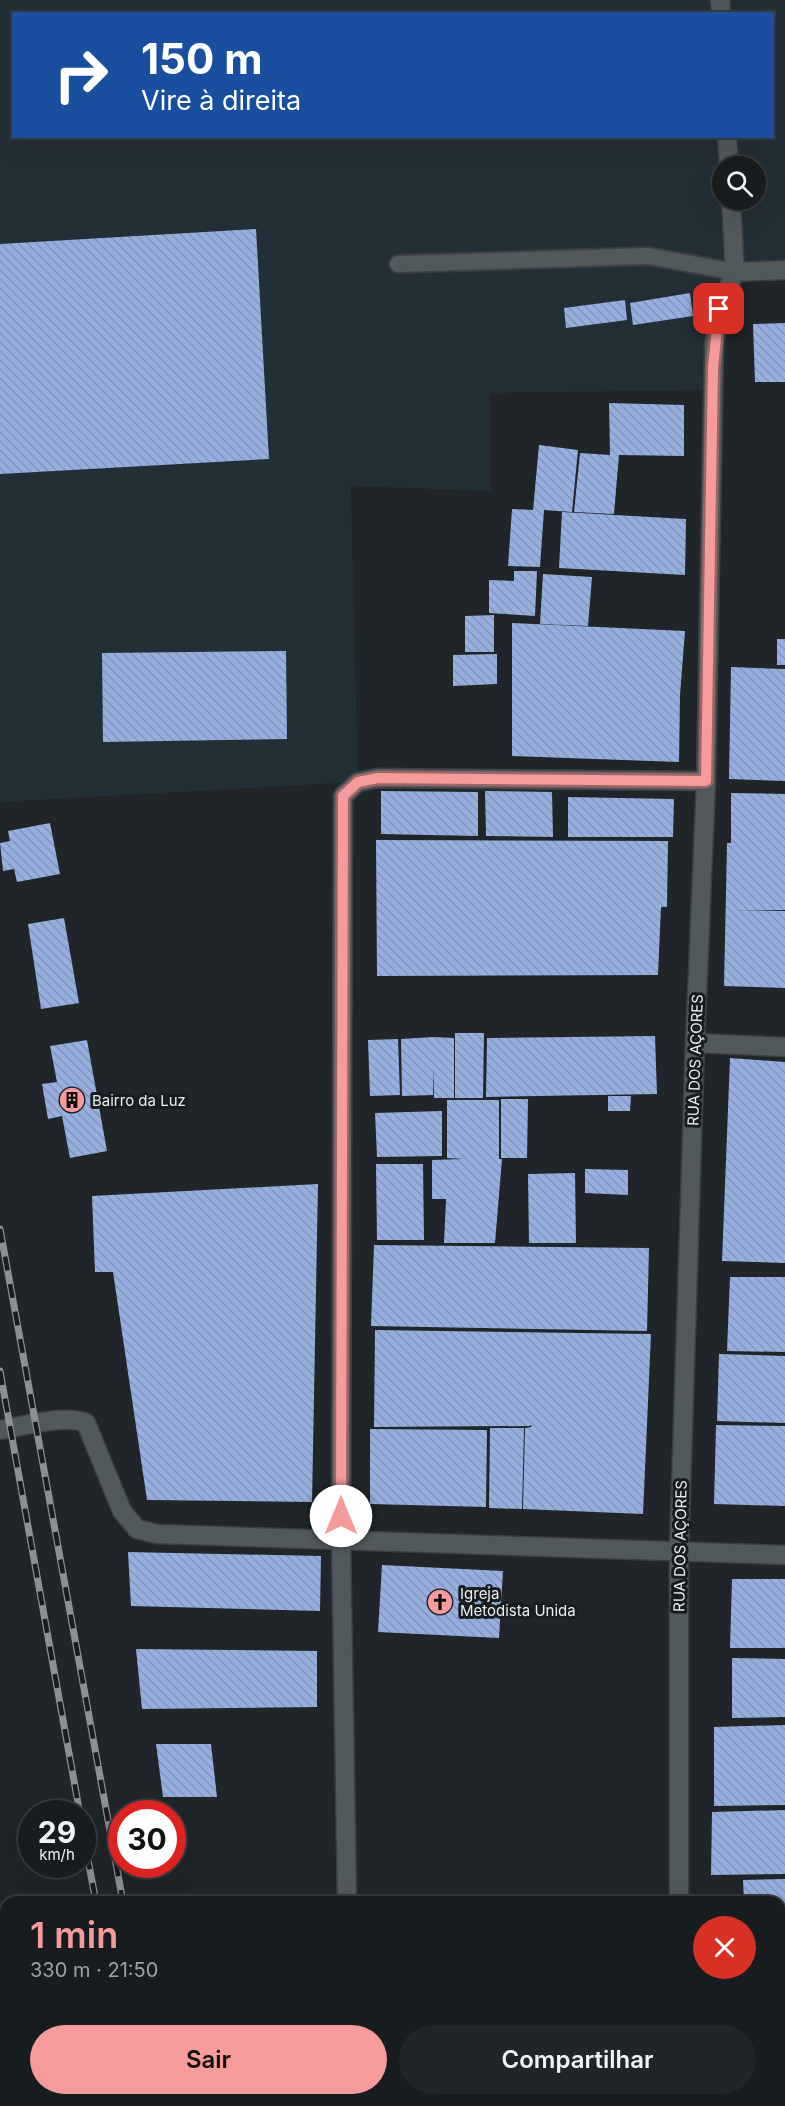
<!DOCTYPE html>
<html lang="pt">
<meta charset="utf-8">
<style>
body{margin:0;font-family:Inter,sans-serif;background:#202528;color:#f1f3f6;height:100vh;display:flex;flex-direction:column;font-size:22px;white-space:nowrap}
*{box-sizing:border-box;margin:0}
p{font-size:20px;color:#9ea1a4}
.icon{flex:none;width:33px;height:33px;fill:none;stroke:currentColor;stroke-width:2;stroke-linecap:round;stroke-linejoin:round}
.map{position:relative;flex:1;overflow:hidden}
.details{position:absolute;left:0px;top:1896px;width:786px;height:210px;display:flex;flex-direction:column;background:#171c1f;border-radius:18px 18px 0 0;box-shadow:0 6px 24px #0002,0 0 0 2px #363a3d}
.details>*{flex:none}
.banner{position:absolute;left:12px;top:12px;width:762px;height:126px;border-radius:0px;box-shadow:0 6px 24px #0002,0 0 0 2px #363a3d;background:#1a4fa0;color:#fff;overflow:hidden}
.controls{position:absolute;left:712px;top:156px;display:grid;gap:12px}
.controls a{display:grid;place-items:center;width:54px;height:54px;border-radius:50%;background:#171c1f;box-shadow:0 6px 24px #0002,0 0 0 2px #363a3d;font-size:30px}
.speed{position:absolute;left:18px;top:1800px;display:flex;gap:12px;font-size:30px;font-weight:700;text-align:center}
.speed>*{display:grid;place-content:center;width:78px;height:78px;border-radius:50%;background:#171c1f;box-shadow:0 6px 24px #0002,0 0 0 2px #363a3d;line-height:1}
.speed small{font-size:15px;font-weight:400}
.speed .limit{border:9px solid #d22;background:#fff;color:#111}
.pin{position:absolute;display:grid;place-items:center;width:51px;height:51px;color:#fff;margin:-26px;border-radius:12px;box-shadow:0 3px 9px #0006}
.me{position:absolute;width:66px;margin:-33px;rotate:0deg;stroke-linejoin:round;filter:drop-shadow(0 0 4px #0008)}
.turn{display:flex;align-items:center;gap:21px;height:126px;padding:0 30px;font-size:27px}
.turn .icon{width:78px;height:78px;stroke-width:2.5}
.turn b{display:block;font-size:42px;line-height:51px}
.round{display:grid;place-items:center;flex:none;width:63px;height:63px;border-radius:32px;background:#202528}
.overview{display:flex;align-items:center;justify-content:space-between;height:102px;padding:0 30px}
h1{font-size:36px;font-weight:600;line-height:45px;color:#f59b9c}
.button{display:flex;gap:12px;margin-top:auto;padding:12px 30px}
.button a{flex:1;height:69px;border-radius:36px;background:#f59b9c;color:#111;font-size:24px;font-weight:600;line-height:69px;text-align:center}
.button a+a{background:#202528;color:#f1f3f6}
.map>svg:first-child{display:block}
.built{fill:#232f36;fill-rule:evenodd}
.building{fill:url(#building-back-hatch)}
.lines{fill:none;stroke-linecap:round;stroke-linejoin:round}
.lane-casing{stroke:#3a3f43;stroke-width:20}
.street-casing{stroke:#3a3f43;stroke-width:21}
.lane{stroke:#52595d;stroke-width:16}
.street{stroke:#52595d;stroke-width:18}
.rail-casing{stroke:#8c9093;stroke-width:7}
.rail{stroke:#161c1f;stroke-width:4.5;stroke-dasharray:14;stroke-linecap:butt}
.route-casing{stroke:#9f6565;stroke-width:15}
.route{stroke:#f59b9c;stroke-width:10}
.labels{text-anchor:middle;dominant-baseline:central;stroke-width:6;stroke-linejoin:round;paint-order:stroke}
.street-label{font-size:15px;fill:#eaeef0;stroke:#161c1f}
.poi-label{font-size:15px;fill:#eaeef0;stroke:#161c1f;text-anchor:start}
</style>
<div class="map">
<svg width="785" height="2106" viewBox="0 0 785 2106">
<defs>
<pattern id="building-back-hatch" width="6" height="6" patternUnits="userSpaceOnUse" patternTransform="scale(1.5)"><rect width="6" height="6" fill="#96afdf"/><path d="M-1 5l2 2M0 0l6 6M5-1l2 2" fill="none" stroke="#8295b9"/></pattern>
</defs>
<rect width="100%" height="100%" fill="#1f2529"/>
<!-- built -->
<path class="built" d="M0,0H785V270L734,272L713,390L490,393L491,491L351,486L358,782L0,802ZM14,14H772V136H14ZM723,166H756V200H723Z"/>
<!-- building -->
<g class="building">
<polygon points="256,229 269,459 0,474 0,244"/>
<polygon points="690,293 693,316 633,325 630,303"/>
<polygon points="625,300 627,320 566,328 564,308"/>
<polygon points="785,323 785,382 755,382 753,324"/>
<polygon points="609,403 684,405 684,456 619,455 614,514 574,512 580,453 610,455"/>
<polygon points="539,445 578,450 572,512 544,510 540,567 508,566 512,509 533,510"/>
<polygon points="562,512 686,519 685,575 559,568"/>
<polygon points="514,571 537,571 535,616 489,613 489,580 514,581"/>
<polygon points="543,574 592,577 588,626 540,624"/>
<polygon points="494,615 494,652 465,652 465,616"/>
<polygon points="512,623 685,631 680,695 679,762 512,756"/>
<rect x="777" y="639" width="8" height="26"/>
<polygon points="286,651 287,739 103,742 102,653"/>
<polygon points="497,654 497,684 453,686 453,655"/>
<polygon points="731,667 785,669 785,781 729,779"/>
<polygon points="381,791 478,792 478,836 381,834"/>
<polygon points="485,791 552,792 553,837 486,836"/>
<polygon points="731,793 785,794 785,910 732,910 785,911 785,988 724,986 727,843 731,843"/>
<polygon points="568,797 674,799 673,837 568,837"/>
<polygon points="50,823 60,874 17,882 14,869 3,871 0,843 10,841 8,831"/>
<polygon points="376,840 668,841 667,907 661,907 658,975 377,976"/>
<polygon points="64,918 79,1003 41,1009 28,924"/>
<polygon points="455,1033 484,1033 483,1098 455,1098"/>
<polygon points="655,1036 657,1094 486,1097 487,1038"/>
<polygon points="433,1037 454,1038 454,1098 434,1098 433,1067 433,1095 402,1096 401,1039"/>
<polygon points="398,1039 400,1095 370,1096 368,1040"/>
<polygon points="87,1040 107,1151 70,1158 62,1116 48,1119 42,1084 57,1082 50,1046"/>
<polygon points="730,1058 785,1062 785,1263 722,1261"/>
<polygon points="608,1096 631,1096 630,1111 608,1111"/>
<polygon points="501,1099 528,1099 527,1158 501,1158"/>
<polygon points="447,1100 499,1100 499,1159 502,1159 495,1243 444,1243 446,1199 432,1199 432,1160 464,1159 447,1158"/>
<polygon points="442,1111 442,1156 377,1157 375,1113"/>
<polygon points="376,1164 423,1164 424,1240 377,1240"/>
<polygon points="585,1169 628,1170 628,1195 585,1193"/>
<polygon points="575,1173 576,1243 529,1243 528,1174"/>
<polygon points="318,1184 312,1502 147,1500 113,1272 95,1272 92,1196"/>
<polygon points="374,1245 649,1248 647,1331 371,1326"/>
<polygon points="730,1277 785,1277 785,1352 727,1351"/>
<polygon points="375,1330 651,1334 643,1514 523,1509 525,1428 531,1427 532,1425 529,1426 374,1427"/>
<polygon points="719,1354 785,1356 785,1423 717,1421"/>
<polygon points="716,1425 785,1426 785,1506 714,1504"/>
<polygon points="490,1428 524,1428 522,1509 489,1508"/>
<polygon points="370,1429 487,1430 486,1507 370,1504"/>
<polygon points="128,1552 321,1556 320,1611 131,1606"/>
<polygon points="382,1565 503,1571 499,1638 378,1632"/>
<polygon points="732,1579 785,1579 785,1648 730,1648"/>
<polygon points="136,1649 317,1651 317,1707 142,1709"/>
<polygon points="732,1658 785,1659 785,1717 732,1718"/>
<polygon points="785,1725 785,1805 714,1806 714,1727"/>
<polygon points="156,1744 211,1744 217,1797 163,1797"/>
<polygon points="785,1810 785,1874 711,1875 712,1812"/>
<polygon points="785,1879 785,1939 780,1939 780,1902 744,1902 743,1880"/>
<rect x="780" y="2003" width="5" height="37"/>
<polygon points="200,2100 307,2100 308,2106 201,2106"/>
</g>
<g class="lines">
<!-- lane casing -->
<g class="lane-casing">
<polyline id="lane" points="398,264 648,256 735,272"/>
</g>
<!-- street casing -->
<g class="street-casing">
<g id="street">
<polyline points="720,0 721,14"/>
<polyline points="727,136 729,166"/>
<polyline points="731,200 735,272"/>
<polyline points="695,1043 785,1047"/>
<path d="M0,1430C23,1426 65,1414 86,1423L122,1511L137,1529L157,1534L785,1555"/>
<polyline points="347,1902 341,1540 343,796 358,782 378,778 706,781"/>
<polyline points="679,1902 679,1552 695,1043 706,781 714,345 719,309 735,272 785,270"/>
<polyline points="0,2070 6,2088"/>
<polyline points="10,2100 12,2106"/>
<polyline points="353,2100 357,2106"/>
<polyline points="680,2100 680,2106"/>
</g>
</g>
<!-- lane -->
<use href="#lane" class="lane"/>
<!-- street -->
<use href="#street" class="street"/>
<!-- rail casing -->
<g class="rail-casing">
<g id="rail">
<polyline points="0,1229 123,1902"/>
<polyline points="0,1371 80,1814"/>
<polyline points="82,1828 96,1902"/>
<polyline points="131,2100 132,2106"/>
<polyline points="159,2100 160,2106"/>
</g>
</g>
<!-- rail -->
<use href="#rail" class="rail"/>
</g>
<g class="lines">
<!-- route casing -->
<g class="route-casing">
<polyline id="route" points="341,1516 343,796 358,782 378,778 706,781 713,368 719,309"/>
</g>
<!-- route -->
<use href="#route" class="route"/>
</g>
<!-- icons -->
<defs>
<g id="building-disc" transform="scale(1.35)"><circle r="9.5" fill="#f59b9c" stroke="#161c1f"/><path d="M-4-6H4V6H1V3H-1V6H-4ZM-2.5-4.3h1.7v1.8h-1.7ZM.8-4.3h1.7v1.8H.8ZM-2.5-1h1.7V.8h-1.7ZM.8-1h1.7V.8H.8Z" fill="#111"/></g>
<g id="church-disc" transform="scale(1.35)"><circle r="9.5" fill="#f59b9c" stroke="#161c1f"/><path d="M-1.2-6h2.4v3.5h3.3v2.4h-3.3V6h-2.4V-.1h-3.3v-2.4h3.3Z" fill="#111"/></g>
</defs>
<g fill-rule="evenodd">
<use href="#building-disc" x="72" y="1100"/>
<use href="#church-disc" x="440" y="1602"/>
</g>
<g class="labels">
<!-- street labels -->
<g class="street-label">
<text transform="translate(695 1060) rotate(-88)">RUA DOS AÇORES</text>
<text transform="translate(680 1546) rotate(-89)">RUA DOS AÇORES</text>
</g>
<!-- poi labels -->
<g class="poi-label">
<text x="92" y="1100">Bairro da Luz</text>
<text x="460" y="1593">Igreja<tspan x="460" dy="17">Metodista Unida</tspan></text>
</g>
</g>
</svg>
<div class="controls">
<a><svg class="icon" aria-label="search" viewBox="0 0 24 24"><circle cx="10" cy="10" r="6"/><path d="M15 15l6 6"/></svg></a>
</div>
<div class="speed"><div>29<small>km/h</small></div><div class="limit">30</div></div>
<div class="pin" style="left:719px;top:309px;background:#d93025"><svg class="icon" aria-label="arrive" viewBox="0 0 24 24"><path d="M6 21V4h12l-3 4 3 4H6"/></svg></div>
<svg class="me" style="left:341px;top:1516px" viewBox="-20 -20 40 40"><circle r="19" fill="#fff"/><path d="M0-13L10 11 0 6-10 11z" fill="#f59b9c"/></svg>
<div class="banner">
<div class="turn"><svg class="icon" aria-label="right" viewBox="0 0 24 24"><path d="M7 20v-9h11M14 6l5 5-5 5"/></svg><div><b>150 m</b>Vire à direita</div></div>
</div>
<section class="details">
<div class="overview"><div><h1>1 min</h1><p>330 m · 21:50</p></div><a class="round" style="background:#d93025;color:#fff"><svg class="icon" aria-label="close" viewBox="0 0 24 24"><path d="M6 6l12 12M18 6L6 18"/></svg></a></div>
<div class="button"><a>Sair</a><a>Compartilhar</a></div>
</section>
</div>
